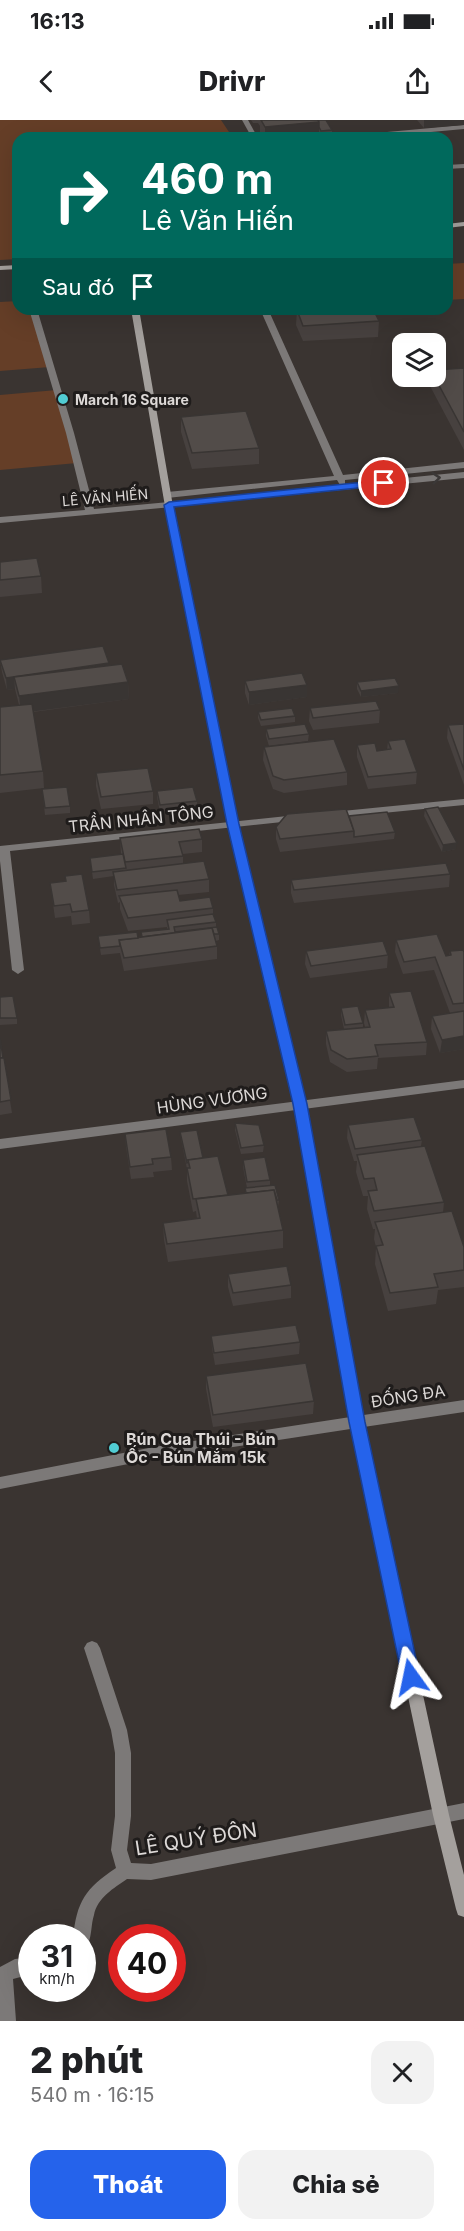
<!DOCTYPE html>
<html lang="vi">
<meta charset="utf-8">
<style>
body{margin:0;font-family:Inter,sans-serif;background:#f2f2f2;color:#202124;height:100vh;display:flex;flex-direction:column;font-size:22px;white-space:nowrap}
*{box-sizing:border-box;margin:0}
p{font-size:20px;color:#757577}
.icon{flex:none;width:33px;height:33px;fill:none;stroke:currentColor;stroke-width:2;stroke-linecap:round;stroke-linejoin:round}
.map{position:relative;height:1901px;overflow:hidden}
.panel{display:flex;flex-direction:column;background:#fff;flex:1}
.panel>*{flex:none}
.hud{position:absolute;left:12px;top:12px;width:441px;height:183px;border-radius:18px;box-shadow:0 6px 24px #0002;background:#00695c;color:#fff;overflow:hidden}
.buttons{position:absolute;left:392px;top:213px;display:grid;gap:12px}
.buttons a{display:grid;place-items:center;width:54px;height:54px;border-radius:12px;background:#fff;box-shadow:0 6px 24px #0002;font-size:30px}
.speed{position:absolute;left:18px;top:1804px;display:flex;gap:12px;font-size:30px;font-weight:700;text-align:center}
.speed>*{display:grid;place-content:center;width:78px;height:78px;border-radius:50%;background:#fff;box-shadow:0 6px 24px #0002;line-height:1}
.speed small{font-size:15px;font-weight:400}
.speed .limit{border:9px solid #d22;background:#fff;color:#111}
.pin{position:absolute;display:grid;place-items:center;width:51px;height:51px;color:#fff;margin:-26px;border:3px solid #fff;border-radius:50%;box-shadow:0 2px 6px #0007}
.me{position:absolute;width:66px;margin:-33px;rotate:348deg;stroke-linejoin:round;filter:drop-shadow(0 0 4px #0008)}
.turn{display:flex;align-items:center;gap:21px;height:126px;padding:0 30px;font-size:27px}
.turn .icon{width:78px;height:78px;stroke-width:2.5}
.turn b{display:block;font-size:42px;line-height:51px}
.then{display:flex;align-items:center;height:57px;padding:0 30px;background:#0003;gap:12px;font-size:22px}
.round{display:grid;place-items:center;flex:none;width:63px;height:63px;border-radius:18px;background:#f2f2f2}
.head{display:flex;align-items:center;justify-content:space-between;height:102px;padding:0 30px}
h1{font-size:36px;font-weight:800;line-height:45px}
.action{display:flex;gap:12px;margin-top:auto;padding:12px 30px}
.action a{flex:1;height:69px;border-radius:18px;background:#2563eb;color:#fff;font-size:24px;font-weight:800;line-height:69px;text-align:center}
.action a+a{background:#f2f2f2;color:#202124}
.status{display:flex;justify-content:space-between;align-items:center;height:42px;padding:0 30px;background:#fff;direction:ltr}
.status svg{height:16px;fill:currentColor}
header{display:flex;justify-content:space-between;align-items:center;height:78px;padding:0 30px;background:#fff;font-size:27px;font-weight:800}
.map>svg:first-child{display:block}
.green{fill:#653e27}
.lines{fill:none;stroke-linecap:round;stroke-linejoin:round}
.lane{fill:#7c7978;fill-rule:evenodd}
.street{fill:#7c7978;fill-rule:evenodd}
.secondary{fill:#a4a09d;fill-rule:evenodd}
.wall{fill:#47413f}
.shaded-wall{fill:#393533}
.building{fill:#524c49;stroke:#393533;stroke-width:1.5}
.oneway{stroke:#3b3837}
.route{fill:#2563eb;stroke:#184099;stroke-width:1.5}
.poi-dot{fill:#51ccd3;stroke:#1f1c1b;stroke-width:2}
.labels{text-anchor:middle;dominant-baseline:central;stroke-width:6;stroke-linejoin:round;paint-order:stroke}
.far-poi-label{font-size:14px;font-weight:bold;fill:#ddd9d7;stroke:#1f1c1b;text-anchor:start}
.far-street-label{font-size:14px;fill:#ddd9d7;stroke:#1f1c1b}
.street-label{font-size:16px;fill:#ddd9d7;stroke:#1f1c1b}
.poi-label{font-size:16px;font-weight:bold;fill:#ddd9d7;stroke:#1f1c1b;text-anchor:start}
.near-street-label{font-size:20px;fill:#ddd9d7;stroke:#1f1c1b}
</style>
<div class="status"><b>16:13</b><svg viewBox="0 0 49 12"><path d="M0 12V9h3v3zM5 12V6h3v6zM10 12V3h3v9zM15 12V0h3v12zM26 1h20v11H26zM47 4h2v5h-2z"/></svg></div>
<header><svg class="icon" aria-label="back" viewBox="0 0 24 24"><path d="M15 5l-7 7 7 7"/></svg>Drivr<svg class="icon" aria-label="share" viewBox="0 0 24 24"><path d="M12 15V3M7 8l5-5 5 5M5 13v7h14v-7"/></svg></header>
<div class="map">
<svg width="464" height="1901" viewBox="0 0 464 1901">
<rect width="100%" height="100%" fill="#3a3431"/>
<!-- green -->
<g class="green">
<polygon points="0,0 221,0 233,18 18,18 18,139 0,140"/>
<polygon points="464,143 464,179 447,180 447,144"/>
<polygon points="18,181 18,189 33,189 50,247 0,251 0,182"/>
<polygon points="57,270 77,343 0,350 0,275"/>
</g>
<g class="lines">
<!-- lane -->
<g class="lane">
<polygon points="260,189 268,189 343,355 464,342 464,348 345,360 345,364 464,352 464,358 166,387 166,383 169,382 340,365 337,360 167,378 163,375 167,372 334,356"/>
<polygon points="357,1296 362,1298 364,1302 362,1306 357,1308 154,1339 0,1369 0,1357 154,1327"/>
</g>
<!-- street -->
<g class="street">
<polygon points="242,0 248,0 258,18 252,18"/>
<polygon points="464,5 464,9 365,18 340,18 343,16"/>
<polygon points="464,44 464,48 447,49 447,45"/>
<polygon points="29,189 37,189 74,313 94,389 169,382 172,383 172,387 0,403 0,397 85,390 66,313"/>
<polygon points="464,679 464,685 332,698 327,695 332,692"/>
<polygon points="297,695 301,696 302,698 301,700 10,731 24,850 18,854 12,850 0,741 0,726"/>
<polygon points="464,960 464,968 0,1029 0,1019"/>
<polygon points="464,1280 464,1292 357,1308 352,1306 350,1302 352,1298 357,1296"/>
<path d="M92,1521L97,1523L100,1528L127,1610L131,1633V1696L127,1730L131,1743L151,1744L464,1683V1699L151,1760L127,1759C114,1768 97,1778 94,1795C91,1804 92,1815 88,1824L82,1826V1818H73C77,1781 85,1769 116,1748L111,1730L115,1696V1633L111,1610L84,1528L87,1523Z"/>
<polygon points="32,1837 32,1854 13,1859 16,1901 0,1901 0,1847 15,1839"/>
</g>
<!-- secondary -->
<g class="secondary">
<polygon points="464,102 464,106 447,108 447,104"/>
<polygon points="18,145 18,149 0,150 0,146"/>
<polygon points="131,189 139,189 179,421 238,704 306,984 364,1302 449,1695 464,1755 464,1797 458,1795 456,1789 433,1695 350,1302 294,984 228,704 171,421"/>
</g>
</g>
<!-- wall -->
<g class="wall">
<polygon points="251,0 326,0 332,10 332,15 342,18 330,18 330,15 325,16 327,18 316,18 316,17 298,18 264,18 260,12 260,6 258,3 253,3"/>
<polygon points="417,0 464,0 424,8"/>
<polygon points="297,190 379,201 378,217 303,221 296,205"/>
<polygon points="464,248 464,330 430,266 430,256 435,256"/>
<polygon points="181,297 259,328 259,344 192,349 181,312"/>
<polygon points="0,442 41,456 42,473 0,477"/>
<polygon points="0,540 109,545 128,562 129,579 33,592 43,651 44,668 0,673 0,587 19,585 15,569 7,570 2,552"/>
<polygon points="245,561 307,577 249,585 245,573"/>
<polygon points="357,562 398,573 361,577 357,569"/>
<polygon points="310,588 380,590 379,603 313,610 309,601"/>
<polygon points="258,592 295,596 295,602 261,606 258,598"/>
<polygon points="464,604 464,665 447,618 448,605"/>
<polygon points="266,609 309,614 308,621 269,626 266,616"/>
<polygon points="388,621 417,652 416,664 368,669 357,637 357,625 377,631 387,630"/>
<polygon points="264,627 347,652 347,665 284,673 273,669 263,640"/>
<polygon points="96,653 153,671 153,684 101,689 96,666"/>
<polygon points="42,669 70,686 70,693 45,695"/>
<polygon points="157,671 197,681 197,688 160,692 157,677"/>
<polygon points="425,689 456,729 442,732 424,696"/>
<polygon points="349,696 395,712 394,719 280,732 276,719 276,707"/>
<polygon points="120,718 202,719 202,732 183,734 183,744 209,759 209,772 178,775 180,781 213,788 213,794 216,802 216,807 219,814 219,820 216,821 217,826 217,839 124,851 120,833 101,835 98,816 138,818 141,817 141,812 167,809 167,807 128,811 120,789 120,782 118,783 114,765 114,756 93,759 90,738 121,734"/>
<polygon points="450,754 449,767 294,783 291,773 291,760"/>
<polygon points="65,756 89,790 90,803 72,805 71,796 55,798 50,763 65,761"/>
<polygon points="396,820 446,836 449,836 450,831 464,832 464,929 440,933 431,909 432,896 450,893 434,850 403,854 395,832"/>
<polygon points="306,831 388,835 387,848 310,858 305,844"/>
<polygon points="389,873 427,922 426,935 378,938 377,949 347,952 330,942 326,924 326,911 344,909 341,895 341,888 363,903 363,907 365,907 364,903 365,890 389,888"/>
<polygon points="0,877 17,898 17,904 0,905"/>
<polygon points="0,918 12,993 0,995"/>
<polygon points="235,1003 264,1025 263,1032 241,1034 235,1010"/>
<polygon points="348,1005 422,1020 421,1026 444,1082 443,1093 464,1127 464,1167 438,1170 436,1184 388,1191 375,1144 376,1127 374,1119 375,1109 373,1109 367,1089 368,1076 363,1076 356,1052 357,1041 354,1041 347,1018"/>
<polygon points="180,1012 203,1038 228,1075 245,1073 245,1068 247,1068 243,1047 243,1040 270,1060 270,1066 279,1080 278,1087 283,1110 283,1128 168,1142 164,1120 163,1103 197,1099 196,1091 193,1092 187,1061 187,1049 181,1019"/>
<polygon points="125,1014 171,1037 172,1050 153,1052 154,1057 131,1059 126,1027"/>
<polygon points="228,1154 291,1165 291,1178 233,1186 228,1167"/>
<polygon points="211,1216 300,1222 299,1234 215,1245 212,1228"/>
<polygon points="206,1256 314,1281 313,1294 213,1307 206,1269"/>
</g>
<!-- shaded-wall -->
<g class="shaded-wall">
<polygon points="424,0 464,0 464,5 424,8"/>
<polygon points="319,2 319,16 298,18 265,18 265,7"/>
<polygon points="109,543 110,556 14,557 15,569 7,570 6,558"/>
<polygon points="128,562 129,579 21,593 19,576"/>
<polygon points="307,565 307,577 249,585 249,572"/>
<polygon points="399,566 398,573 361,577 361,571"/>
<polygon points="457,723 456,729 442,732 443,725"/>
<polygon points="464,916 464,929 440,933 442,920"/>
</g>
<!-- building -->
<g class="building">
<polygon points="261,0 318,0 319,2 265,7"/>
<polygon points="318,0 326,0 332,10 321,11 319,7 319,2"/>
<polygon points="340,14 342,18 332,18 330,15"/>
<polygon points="325,15 327,18 317,18 316,16"/>
<polygon points="307,189 373,189 379,201 303,206 297,190"/>
<polygon points="464,248 464,312 434,256 435,256 435,250"/>
<polygon points="246,291 259,328 192,333 181,297"/>
<polygon points="37,438 41,456 0,460 0,442"/>
<polygon points="103,526 109,543 6,558 0,540"/>
<polygon points="122,544 128,562 19,576 14,557"/>
<polygon points="302,553 307,565 249,572 245,561"/>
<polygon points="395,558 399,566 361,571 357,562"/>
<polygon points="376,581 380,590 313,598 310,588"/>
<polygon points="32,584 43,651 0,655 0,587"/>
<polygon points="292,588 295,596 261,600 258,592"/>
<polygon points="305,604 309,614 269,619 266,609"/>
<polygon points="464,604 464,650 448,605"/>
<polygon points="334,619 347,652 284,660 273,656 264,627"/>
<polygon points="405,619 417,652 368,657 357,625 375,623 377,631 391,629 388,621"/>
<polygon points="148,648 153,671 101,677 96,653"/>
<polygon points="67,667 70,686 45,688 42,669"/>
<polygon points="193,667 197,681 160,685 157,671"/>
<polygon points="438,687 457,723 443,725 425,689"/>
<polygon points="346,689 354,711 280,719 276,707 287,694"/>
<polygon points="387,692 395,712 354,717 354,711 349,696"/>
<polygon points="199,709 202,719 179,722 183,736 125,742 120,718"/>
<polygon points="123,734 126,748 92,752 90,738"/>
<polygon points="204,741 209,759 117,770 113,752"/>
<polygon points="446,743 450,754 294,770 291,760"/>
<polygon points="82,754 89,790 72,792 70,784 54,786 50,763 66,761 65,756"/>
<polygon points="177,770 180,781 210,777 213,788 128,798 119,776"/>
<polygon points="213,794 216,802 174,807 175,812 217,807 219,814 214,814 212,808 142,817 141,812 169,809 167,800"/>
<polygon points="212,808 217,826 124,838 119,820"/>
<polygon points="137,812 138,818 119,820 120,826 100,828 98,816"/>
<polygon points="437,814 446,836 451,835 450,831 463,830 464,832 464,883 453,884 435,837 404,842 396,820"/>
<polygon points="383,821 388,835 311,846 306,831"/>
<polygon points="411,871 427,922 375,925 378,936 347,939 331,930 326,911 370,907 365,890 394,887 389,873"/>
<polygon points="13,876 17,898 0,898 0,877"/>
<polygon points="358,886 363,903 345,905 341,888"/>
<polygon points="464,891 464,916 442,920 432,896"/>
<polygon points="0,918 3,938 0,938"/>
<polygon points="0,938 4,938 11,980 0,982"/>
<polygon points="414,997 422,1020 355,1029 348,1005"/>
<polygon points="235,1003 259,1005 264,1025 241,1028"/>
<polygon points="166,1009 171,1037 152,1039 153,1044 130,1047 125,1014"/>
<polygon points="197,1010 203,1038 188,1040 189,1042 187,1043 180,1012"/>
<polygon points="425,1026 444,1082 374,1091 368,1071 377,1070 374,1058 364,1059 357,1035"/>
<polygon points="218,1036 228,1075 193,1079 187,1048 190,1048 188,1040"/>
<polygon points="265,1037 270,1060 247,1062 243,1040"/>
<polygon points="275,1065 279,1080 277,1080 274,1070 246,1073 245,1068"/>
<polygon points="274,1070 283,1110 167,1124 163,1103 200,1098 196,1079"/>
<polygon points="452,1091 464,1127 464,1150 434,1154 438,1167 390,1173 376,1126 383,1125 375,1102"/>
<polygon points="287,1146 291,1165 233,1173 228,1154"/>
<polygon points="296,1205 300,1222 214,1233 211,1216"/>
<polygon points="306,1243 314,1281 213,1295 206,1256"/>
</g>
<!-- one-way arrows -->
<defs><path id="oneway-chevron" d="M-2-3.5L2.5 0L-2 3.5" fill="none" stroke-width="1.6" stroke-linecap="round" stroke-linejoin="round" transform="scale(1.5)"/></defs>
<use class="oneway" href="#oneway-chevron" transform="translate(436 358) rotate(-6)"/>
<!-- route -->
<polygon class="route" points="384,360 389,363 387,365 174,387 239,704 307,984 365,1302 420,1557 417,1562 411,1565 405,1562 402,1557 349,1302 293,984 227,704 164,385 169,382"/>
<!-- markers -->
<g class="poi-dot">
<circle cx="63" cy="279" r="6"/>
<circle cx="114" cy="1328" r="6"/>
</g>
<g class="labels">
<!-- far-poi labels -->
<g class="far-poi-label">
<text x="75" y="279">March 16 Square</text>
</g>
<!-- far-street labels -->
<g class="far-street-label">
<text transform="translate(105 377) rotate(-5)">LÊ VĂN HIẾN</text>
</g>
<!-- street labels -->
<g class="street-label">
<text transform="translate(141 699) rotate(-6)">TRẦN NHÂN TÔNG</text>
<text transform="translate(212 980) rotate(-8)">HÙNG VƯƠNG</text>
<text transform="translate(408 1276) rotate(-9)">ĐỐNG ĐA</text>
</g>
<!-- poi labels -->
<g class="poi-label">
<text x="126" y="1319">Bún Cua Thúi - Bún<tspan x="126" dy="18">Ốc - Bún Mắm 15k</tspan></text>
</g>
<!-- near-street labels -->
<g class="near-street-label">
<text transform="translate(196 1719) rotate(-9)">LÊ QUÝ ĐÔN</text>
</g>
</g>
</svg>
<div class="buttons">
<a><svg class="icon" aria-label="layers" viewBox="0 0 24 24"><path d="M12 4l9 5-9 5-9-5zM3 14l9 5 9-5"/></svg></a>
</div>
<div class="speed"><div>31<small>km/h</small></div><div class="limit">40</div></div>
<div class="pin" style="left:384px;top:363px;background:#d93025"><svg class="icon" aria-label="arrive" viewBox="0 0 24 24"><path d="M6 21V4h12l-3 4 3 4H6"/></svg></div>
<svg class="me" style="left:411px;top:1557px" viewBox="-20 -20 40 40"><path d="M0-17L14 15 0 8-14 15z" fill="#2563eb" stroke="#fff" stroke-width="4"/></svg>
<div class="hud">
<div class="turn"><svg class="icon" aria-label="right" viewBox="0 0 24 24"><path d="M7 20v-9h11M14 6l5 5-5 5"/></svg><div><b>460 m</b>Lê Văn Hiến</div></div>
<div class="then">Sau đó<svg class="icon" aria-label="arrive" viewBox="0 0 24 24"><path d="M6 21V4h12l-3 4 3 4H6"/></svg></div>
</div>
</div>
<section class="panel">
<div class="head"><div><h1>2 phút</h1><p>540 m · 16:15</p></div><a class="round"><svg class="icon" aria-label="close" viewBox="0 0 24 24"><path d="M6 6l12 12M18 6L6 18"/></svg></a></div>
<div class="action"><a>Thoát</a><a>Chia sẻ</a></div>
</section>
